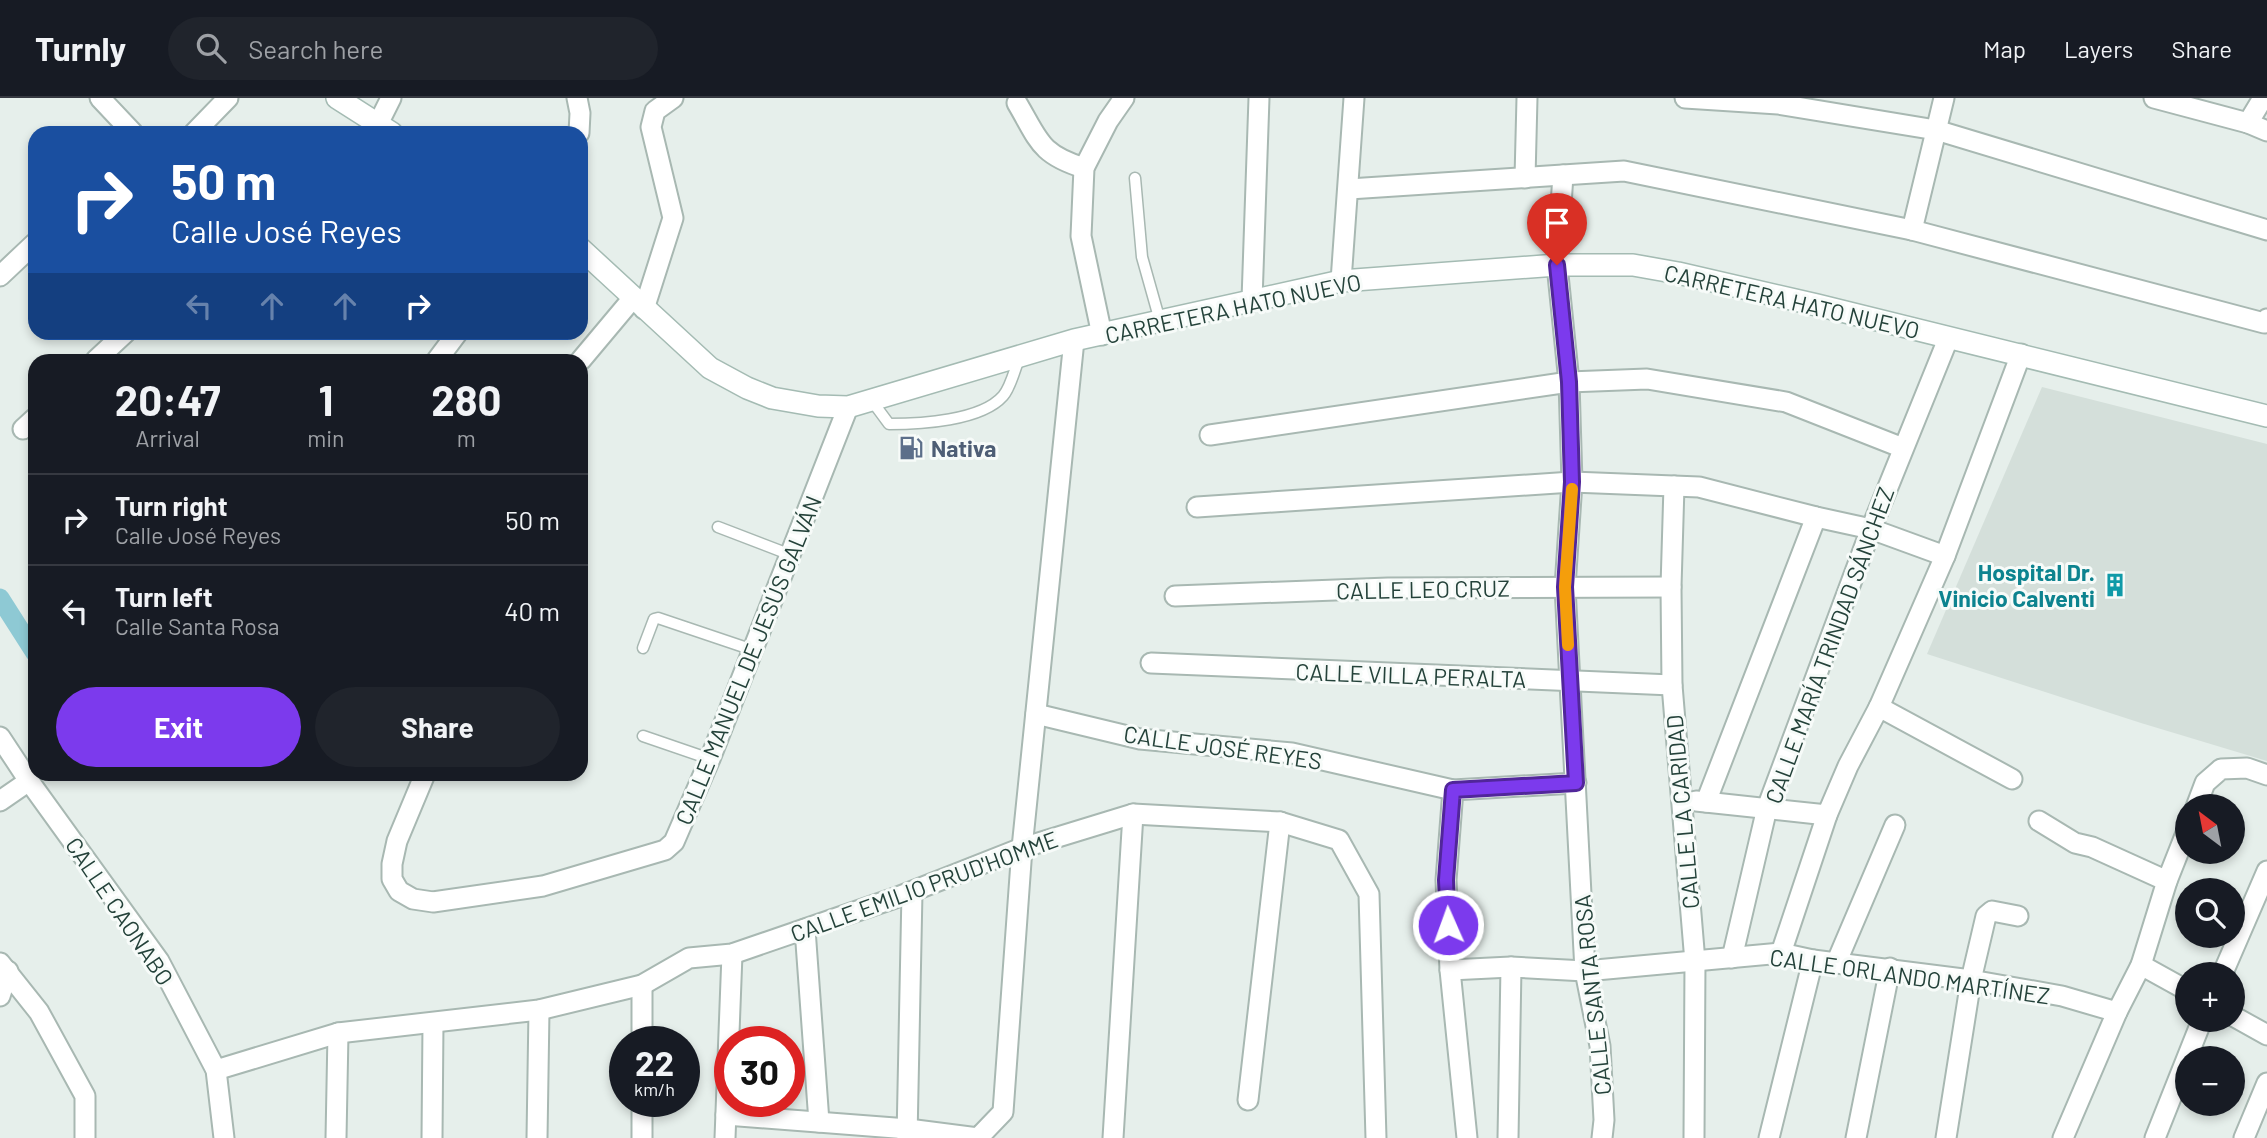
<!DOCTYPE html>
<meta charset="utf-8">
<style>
body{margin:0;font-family:Barlow,sans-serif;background:#20242c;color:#f1f3f6;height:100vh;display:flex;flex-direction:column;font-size:26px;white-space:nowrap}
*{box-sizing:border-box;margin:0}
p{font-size:23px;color:#9ea1a6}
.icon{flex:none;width:38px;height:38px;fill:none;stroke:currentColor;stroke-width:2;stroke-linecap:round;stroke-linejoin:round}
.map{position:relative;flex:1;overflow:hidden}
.side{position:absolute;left:28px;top:256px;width:560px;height:427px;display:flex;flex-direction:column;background:#171b24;border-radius:21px;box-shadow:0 4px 10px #0003}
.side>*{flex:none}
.banner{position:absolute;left:28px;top:28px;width:560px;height:214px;border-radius:21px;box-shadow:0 4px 10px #0003;background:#1a4fa0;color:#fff;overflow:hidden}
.needle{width:46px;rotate:328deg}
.controls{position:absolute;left:2175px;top:696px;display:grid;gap:14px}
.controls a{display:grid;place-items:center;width:70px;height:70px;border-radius:50%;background:#171b24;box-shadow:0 4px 10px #0003;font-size:35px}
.speed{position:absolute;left:609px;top:928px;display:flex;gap:14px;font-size:35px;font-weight:700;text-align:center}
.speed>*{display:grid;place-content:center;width:91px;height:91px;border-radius:50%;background:#171b24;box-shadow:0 4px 10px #0003;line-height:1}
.speed small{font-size:18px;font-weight:400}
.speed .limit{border:10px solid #d22;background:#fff;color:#111}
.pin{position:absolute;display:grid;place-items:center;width:60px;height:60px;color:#fff;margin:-72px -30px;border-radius:50% 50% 50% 0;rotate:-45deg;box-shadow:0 0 7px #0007}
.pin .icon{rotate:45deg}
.me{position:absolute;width:77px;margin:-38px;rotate:358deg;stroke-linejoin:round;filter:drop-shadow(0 0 5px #0008)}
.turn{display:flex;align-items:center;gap:24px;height:147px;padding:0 28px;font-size:32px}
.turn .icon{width:91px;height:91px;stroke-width:2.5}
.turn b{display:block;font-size:49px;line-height:60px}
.lanes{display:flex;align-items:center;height:66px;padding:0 28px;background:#0003;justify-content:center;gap:35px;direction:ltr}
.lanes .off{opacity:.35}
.eta{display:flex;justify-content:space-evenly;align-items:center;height:119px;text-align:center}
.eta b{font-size:42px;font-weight:700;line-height:49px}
.cta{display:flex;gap:14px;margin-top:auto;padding:14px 28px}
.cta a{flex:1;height:80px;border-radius:42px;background:#7c3aed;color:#fff;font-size:28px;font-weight:700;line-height:80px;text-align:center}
.cta a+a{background:#20242c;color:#f1f3f6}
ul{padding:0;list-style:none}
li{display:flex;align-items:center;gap:21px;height:91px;padding:0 28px;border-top:2px solid #363941}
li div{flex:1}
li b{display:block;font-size:26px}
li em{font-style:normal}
header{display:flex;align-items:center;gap:42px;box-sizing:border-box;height:98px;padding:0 35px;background:#171b24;border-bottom:2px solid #363941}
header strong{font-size:33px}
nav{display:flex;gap:38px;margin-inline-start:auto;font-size:24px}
.search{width:490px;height:63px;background:#20242c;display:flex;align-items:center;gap:18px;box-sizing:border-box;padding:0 24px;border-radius:38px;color:#9ea1a6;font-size:26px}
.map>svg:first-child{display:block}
.built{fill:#d4dfda}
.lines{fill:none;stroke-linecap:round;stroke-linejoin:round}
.canal{stroke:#8ec9d4;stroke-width:19}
.service-casing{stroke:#a8b8b2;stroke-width:13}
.minor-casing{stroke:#a8b8b2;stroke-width:23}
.secondary-casing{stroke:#a4bbb3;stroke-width:24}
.service{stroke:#fff;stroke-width:10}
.minor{stroke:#fff;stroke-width:19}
.secondary{stroke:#fff;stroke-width:21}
.route-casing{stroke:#51269a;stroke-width:18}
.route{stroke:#7c3aed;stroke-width:12}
.slow{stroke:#f59e0b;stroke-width:12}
.labels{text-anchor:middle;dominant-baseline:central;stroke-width:6;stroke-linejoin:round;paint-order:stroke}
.street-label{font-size:23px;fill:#24423a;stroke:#f7fbf9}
.service-label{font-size:23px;font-weight:bold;fill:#4e5e75;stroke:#f7fbf9;text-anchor:start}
.culture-label{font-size:23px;font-weight:bold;fill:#0d838f;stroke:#f7fbf9;text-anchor:end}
</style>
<header>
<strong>Turnly</strong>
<div class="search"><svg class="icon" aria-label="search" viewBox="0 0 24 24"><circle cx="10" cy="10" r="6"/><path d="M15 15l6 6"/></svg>Search here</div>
<nav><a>Map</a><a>Layers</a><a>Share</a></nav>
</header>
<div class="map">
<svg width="2267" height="1040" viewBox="0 0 2267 1040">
<rect width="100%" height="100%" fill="#e6efeb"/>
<!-- built -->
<polygon class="built" points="2042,289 2267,346 2267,663 2141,625 1927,556"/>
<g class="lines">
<!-- canal -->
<polyline class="canal" points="0,500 35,555"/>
<!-- service casing -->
<g class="service-casing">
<g id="service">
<polyline points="1135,80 1142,159 1160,223"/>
<path d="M872,303L889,326C920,326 981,323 1003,298C1011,289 1015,270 1020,258"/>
<polyline points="718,429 791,457"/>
<polyline points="643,550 654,521 658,520 753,552"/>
<polyline points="643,638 710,661"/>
</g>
</g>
<!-- minor casing -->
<g class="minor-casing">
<g id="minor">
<polyline points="100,0 133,35"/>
<polyline points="577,0 580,15 579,35"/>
<polyline points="1685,0 1778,6 1936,32 2267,132"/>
<polyline points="2154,0 2248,25 2267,33"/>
<path d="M1017,5C1039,42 1039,56 1084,70"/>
<polyline points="2248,25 2263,0"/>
<polyline points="378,26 391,0"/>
<polyline points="194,35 228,0"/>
<polyline points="1563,77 1557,167 1569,284 1572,384 1565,489 1585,873 1600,948 1604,1022 1602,1040"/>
<polyline points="1525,80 1527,0"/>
<polyline points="1349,91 1624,73 1912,132 2264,225 2267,221"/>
<polyline points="1912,132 1944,0"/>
<polyline points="0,178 35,145"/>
<polyline points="1341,183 1354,0"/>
<polyline points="1252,202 1259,0"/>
<polyline points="644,211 673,120 651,29 655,13 673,0"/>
<polyline points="1102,237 1081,138 1084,70 1108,23 1124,0"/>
<polyline points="96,262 126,234"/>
<polyline points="437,262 458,234"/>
<polyline points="581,262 633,200"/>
<polyline points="23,331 35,320"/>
<polyline points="1210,337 1569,284 1647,281 1786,304 1903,350"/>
<polyline points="1674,388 1671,489 1672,587 1695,864 1694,1040"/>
<polyline points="1197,409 1572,384 1699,389 1816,419 1871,431 1945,458"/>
<polyline points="1175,498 1388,490 1671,489"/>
<polyline points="1151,565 1672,587"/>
<polyline points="1879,609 2012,681"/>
<polyline points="1036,616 1140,641 1292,655 1453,692 1576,685"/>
<polyline points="0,639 29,683 159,863 216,972 224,1040"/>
<polyline points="425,676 397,743 392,766 392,781 399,793 413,801 433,804 543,788 665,752 674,744 710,661 848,309"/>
<polyline points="1453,692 1446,782 1450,872 1467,1040"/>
<polyline points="0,703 29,683"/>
<polyline points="1696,703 1827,717"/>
<polyline points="1706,704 1816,419"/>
<polyline points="2196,709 2205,685 2221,671 2247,670 2267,677"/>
<polyline points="2039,723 2075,745 2092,749 2167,783"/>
<polyline points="805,831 819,1024"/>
<polyline points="1781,855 1827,717 1848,668 1879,609 1945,458 2021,256"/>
<polyline points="1732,860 1767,710 1871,431 1948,241"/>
<polyline points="1837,863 1895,727"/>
<polyline points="0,865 39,914 85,998 85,1040"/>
<polyline points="2141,867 2188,893"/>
<polyline points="1450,872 1511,869 1585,873 1781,855 1813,862 1971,882 2062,898 2117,914"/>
<polyline points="2222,877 2267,773"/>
<polyline points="0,898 8,873"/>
<polyline points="2233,918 2267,937"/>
<polyline points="642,943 642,887"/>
<polyline points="216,972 338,935 539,912 642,887 689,860 732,856 895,800 1022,750 1133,716 1280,724 1339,742 1369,796 1376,1040"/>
<polyline points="1248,1002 1280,724"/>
<polyline points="726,1017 908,1031 978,1040 1003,1014 1022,750 1074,242"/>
<polyline points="336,1040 338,935"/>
<polyline points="432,1040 433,925"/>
<polyline points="537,1040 539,912"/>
<polyline points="642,1040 642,1003"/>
<polyline points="725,1040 732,856"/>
<polyline points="907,1040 912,794"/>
<polyline points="1113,1040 1133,716"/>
<polyline points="1508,1040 1511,869"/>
<polyline points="1769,1040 1813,862"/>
<polyline points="1856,1040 1890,870"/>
<polyline points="1946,1040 1971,882 1986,818 1992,813 2018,818"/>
<polyline points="2063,1040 2117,914 2141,867 2167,783 2188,730"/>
<polyline points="2155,1040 2202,922"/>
<polyline points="2244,1040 2267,985"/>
</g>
</g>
<!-- secondary casing -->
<g class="secondary-casing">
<g id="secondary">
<polyline points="337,0 392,35"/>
<polyline points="581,151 710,270 747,290 772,300 818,308 848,309 1074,242 1341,183 1557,167 1633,167 1678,175 1817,207 2267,318"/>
</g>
</g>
<!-- service -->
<use href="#service" class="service"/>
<!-- minor -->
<use href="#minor" class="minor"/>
<!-- secondary -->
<use href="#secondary" class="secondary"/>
</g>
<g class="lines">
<!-- route casing -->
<g class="route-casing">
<polyline id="route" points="1448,827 1446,782 1453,692 1576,685 1565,489 1572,384 1569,284 1557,167"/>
</g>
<!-- route -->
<use href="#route" class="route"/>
<!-- slow -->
<polyline class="slow" points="1568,547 1565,489 1572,391"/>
</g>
<!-- icons -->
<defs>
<g id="fuel-bare" transform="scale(1.89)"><path d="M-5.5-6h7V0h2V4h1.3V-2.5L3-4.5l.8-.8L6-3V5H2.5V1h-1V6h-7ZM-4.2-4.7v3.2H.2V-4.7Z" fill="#5c6f8a" stroke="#f7fbf9" stroke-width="2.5" paint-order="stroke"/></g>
<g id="building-bare" transform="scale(1.89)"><path d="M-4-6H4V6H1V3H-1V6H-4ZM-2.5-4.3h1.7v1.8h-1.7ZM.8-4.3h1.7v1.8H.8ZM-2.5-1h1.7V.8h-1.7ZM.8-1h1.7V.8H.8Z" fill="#0f9aa8" stroke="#f7fbf9" stroke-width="2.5" paint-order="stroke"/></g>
</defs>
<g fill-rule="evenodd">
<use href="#fuel-bare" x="911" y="350"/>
<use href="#building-bare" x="2115" y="487"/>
</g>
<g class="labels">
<!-- street labels -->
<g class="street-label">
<text transform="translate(1792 203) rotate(13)">CARRETERA HATO NUEVO</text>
<text transform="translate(1233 210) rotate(-12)">CARRETERA HATO NUEVO</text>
<text transform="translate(1423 491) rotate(-1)">CALLE LEO CRUZ</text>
<text transform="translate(1829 547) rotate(-70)">CALLE MARÍA TRINDAD SÁNCHEZ</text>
<text transform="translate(748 562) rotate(-68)">CALLE MANUEL DE JESÚS GALVÁN</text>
<text transform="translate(1411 577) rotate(2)">CALLE VILLA PERALTA</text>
<text transform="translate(1223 649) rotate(8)">CALLE JOSÉ REYES</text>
<text transform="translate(1682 714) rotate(-95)">CALLE LA CARIDAD</text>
<text transform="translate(924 788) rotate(-20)">CALLE EMILIO PRUD'HOMME</text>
<text transform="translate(120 813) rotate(56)">CALLE CAONABO</text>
<text transform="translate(1910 878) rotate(8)">CALLE ORLANDO MARTÍNEZ</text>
<text transform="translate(1592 897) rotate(-96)">CALLE SANTA ROSA</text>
</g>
<!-- service labels -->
<g class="service-label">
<text x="931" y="350">Nativa</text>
</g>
<!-- culture labels -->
<g class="culture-label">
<text x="2095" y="474">Hospital Dr.<tspan x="2095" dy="26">Vinicio Calventi</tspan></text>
</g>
</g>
</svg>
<div class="controls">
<a><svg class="needle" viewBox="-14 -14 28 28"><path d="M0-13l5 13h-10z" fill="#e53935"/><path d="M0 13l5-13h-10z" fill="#9ea1a6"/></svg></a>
<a><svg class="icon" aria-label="search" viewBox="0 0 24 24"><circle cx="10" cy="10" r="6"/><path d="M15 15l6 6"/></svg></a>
<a>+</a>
<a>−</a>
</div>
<div class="speed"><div>22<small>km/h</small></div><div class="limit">30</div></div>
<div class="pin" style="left:1557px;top:167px;background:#d93025"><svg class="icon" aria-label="arrive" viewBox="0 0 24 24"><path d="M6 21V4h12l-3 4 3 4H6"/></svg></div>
<svg class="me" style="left:1448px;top:827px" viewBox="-20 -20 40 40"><circle r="17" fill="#7c3aed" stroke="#fff" stroke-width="3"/><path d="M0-11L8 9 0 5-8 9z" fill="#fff"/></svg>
<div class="banner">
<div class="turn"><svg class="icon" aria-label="right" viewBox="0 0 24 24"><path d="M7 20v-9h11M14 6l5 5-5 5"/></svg><div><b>50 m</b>Calle José Reyes</div></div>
<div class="lanes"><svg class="icon off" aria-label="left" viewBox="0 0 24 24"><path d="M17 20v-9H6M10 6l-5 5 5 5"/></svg><svg class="icon off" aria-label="ahead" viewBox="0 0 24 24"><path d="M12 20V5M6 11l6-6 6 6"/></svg><svg class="icon off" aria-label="ahead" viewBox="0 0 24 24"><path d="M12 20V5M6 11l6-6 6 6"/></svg><svg class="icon" aria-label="right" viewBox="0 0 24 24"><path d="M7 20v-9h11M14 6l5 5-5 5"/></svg></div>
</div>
<section class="side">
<div class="eta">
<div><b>20:47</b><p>Arrival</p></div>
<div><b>1</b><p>min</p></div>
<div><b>280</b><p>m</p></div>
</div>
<ul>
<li><svg class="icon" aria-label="right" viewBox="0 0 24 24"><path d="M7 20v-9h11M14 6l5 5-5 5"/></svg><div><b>Turn right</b><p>Calle José Reyes</p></div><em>50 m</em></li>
<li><svg class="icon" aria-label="left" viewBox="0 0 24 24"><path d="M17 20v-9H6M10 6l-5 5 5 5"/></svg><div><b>Turn left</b><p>Calle Santa Rosa</p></div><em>40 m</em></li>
</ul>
<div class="cta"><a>Exit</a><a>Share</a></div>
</section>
</div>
